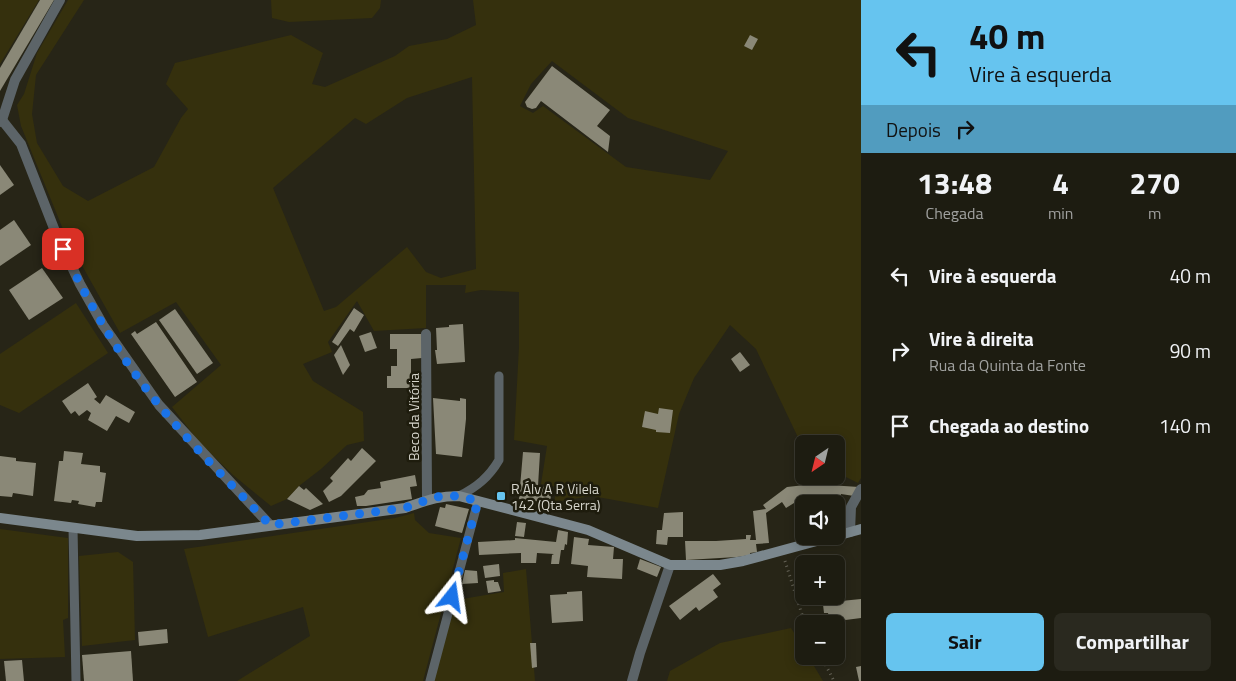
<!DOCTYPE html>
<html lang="pt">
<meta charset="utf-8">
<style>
body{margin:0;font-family:"Titillium Web",sans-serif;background:#2a291f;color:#f1f3f6;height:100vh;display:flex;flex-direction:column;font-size:19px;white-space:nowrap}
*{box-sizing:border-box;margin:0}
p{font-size:16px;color:#a0a19f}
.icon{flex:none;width:28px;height:28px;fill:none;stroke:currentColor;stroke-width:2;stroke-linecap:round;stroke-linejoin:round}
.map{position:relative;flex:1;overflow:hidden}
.drawer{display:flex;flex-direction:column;background:#1d1c11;width:375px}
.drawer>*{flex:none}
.top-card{background:#66c4ef;color:#111;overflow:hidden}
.needle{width:32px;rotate:215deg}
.buttons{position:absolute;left:795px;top:435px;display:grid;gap:10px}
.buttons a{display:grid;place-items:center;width:50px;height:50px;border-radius:8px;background:#1d1c11;box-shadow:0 2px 12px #0003,0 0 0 1px #3b3a31;font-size:25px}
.pin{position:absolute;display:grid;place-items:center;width:42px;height:42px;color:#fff;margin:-21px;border-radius:10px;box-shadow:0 2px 8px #0006}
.me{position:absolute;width:55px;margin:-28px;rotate:15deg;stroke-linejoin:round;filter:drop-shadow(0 0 4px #0008)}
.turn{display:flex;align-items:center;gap:18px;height:105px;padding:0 25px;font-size:22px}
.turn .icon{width:65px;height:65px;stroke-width:2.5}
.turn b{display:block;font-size:35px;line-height:42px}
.then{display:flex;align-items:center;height:48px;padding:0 25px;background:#0003;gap:10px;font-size:19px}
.eta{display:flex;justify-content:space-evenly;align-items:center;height:85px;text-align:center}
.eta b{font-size:30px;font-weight:700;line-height:35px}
.action{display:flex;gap:10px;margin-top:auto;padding:10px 25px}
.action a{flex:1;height:58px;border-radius:8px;background:#66c4ef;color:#111;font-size:20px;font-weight:700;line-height:58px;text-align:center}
.action a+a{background:#2a291f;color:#f1f3f6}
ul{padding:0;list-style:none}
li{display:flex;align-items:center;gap:15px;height:75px;padding:0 25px}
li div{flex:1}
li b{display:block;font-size:19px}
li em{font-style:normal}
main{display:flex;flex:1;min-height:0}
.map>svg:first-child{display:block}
.green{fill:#35300d;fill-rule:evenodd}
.building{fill:#8a8877}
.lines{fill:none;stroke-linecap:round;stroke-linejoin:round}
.path{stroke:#656357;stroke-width:3;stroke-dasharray:1 4;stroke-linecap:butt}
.service{stroke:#5c6468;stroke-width:9}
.minor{stroke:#5c6468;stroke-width:10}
.secondary{stroke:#7b878d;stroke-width:10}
.route{stroke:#1a73e8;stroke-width:9;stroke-dasharray:0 16.2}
.poi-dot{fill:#66c4ef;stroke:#1e1c0d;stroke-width:2}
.labels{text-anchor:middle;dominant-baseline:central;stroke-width:5;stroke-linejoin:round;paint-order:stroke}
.street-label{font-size:14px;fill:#d5d4cb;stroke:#1e1c0d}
.poi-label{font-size:14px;fill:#d5d4cb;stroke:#1e1c0d;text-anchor:start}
</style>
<main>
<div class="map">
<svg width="861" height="681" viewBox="0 0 861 681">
<rect width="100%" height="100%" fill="#272517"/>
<!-- green -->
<g class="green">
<polygon points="0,0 39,0 0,64"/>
<path d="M68,0H84L36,75L32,114L37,143L63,186L88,201L154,167L181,118L188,109L166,84L175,63L291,35L323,53L312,84L325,87L395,56L409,46L447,39L476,25L473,0H861V478L858,483L836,472V444H804V450L756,349L730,325L694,378L679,414L658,508L592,496L554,502L557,487L541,484L547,446L514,440L519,347V292L481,290L465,293L466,285H426V328L374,331L357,301L328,342L332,352L303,364L313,381L363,412L364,441L347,445L321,469L299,486L287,499L271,506L233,475L199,442L172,407L221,365L176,302L120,333L67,239L21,126L17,105L24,94L37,53ZM552,61L628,118L728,151L710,180L626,167L543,106L533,113L520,106L531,84ZM472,77L476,269L441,278L426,272L407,247L336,307L324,311L273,188L355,118L366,124L407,98Z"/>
<polygon points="271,0 381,0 380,8 372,18 289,22 272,18"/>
<polygon points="76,303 108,353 19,413 0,405 0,354"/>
<polygon points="414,513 415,520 429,533 461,538 423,681 237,681 310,636 303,607 208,637 184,549 395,518"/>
<polygon points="0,529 68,538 68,618 63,620 65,657 0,659"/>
<polygon points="118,552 133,562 135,640 82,646 79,556"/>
<polygon points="526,569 535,681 433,681 456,600 504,592 503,573"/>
<polygon points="791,628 804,649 804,656 808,656 823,681 667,681 670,671 720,643"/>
</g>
<!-- building -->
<g class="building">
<polygon points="40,0 54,0 0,91 0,68"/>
<polygon points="750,35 758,39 752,50 744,46"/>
<polygon points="552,66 610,110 597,126 610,136 608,152 541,101 536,108 532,109 527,107 525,102"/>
<polygon points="0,165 14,185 0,195"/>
<polygon points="14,220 31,245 0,266 0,230"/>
<polygon points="42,268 63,298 29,320 9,290"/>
<polygon points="354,308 364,315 354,332 350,329 338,346 332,342"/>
<polygon points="175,309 213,363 197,374 159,320"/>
<polygon points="156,322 197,382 175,397 131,334 135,331 137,334"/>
<polygon points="463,324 465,362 437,364 435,350 437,350 436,328 449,327 449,325"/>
<polygon points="371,332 377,348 365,352 359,336"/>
<polygon points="390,334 422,334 422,358 411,359 411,388 387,388 387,376 391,376 391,366 397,366 397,349 390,349"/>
<polygon points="341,345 350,365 343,375 334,355"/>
<polygon points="740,352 750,365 740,372 731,359"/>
<polygon points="88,383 97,397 94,399 100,404 106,395 135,412 129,423 116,416 107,431 88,420 91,413 87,410 79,416 75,411 71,414 62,401"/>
<polygon points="433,398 460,401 460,398 466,399 466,419 462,457 436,454"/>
<polygon points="659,408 673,410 670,433 656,432 656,430 642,427 645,411 658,414"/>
<polygon points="362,448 376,461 341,496 329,502 323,491 333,481 330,478 348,458 351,461"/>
<polygon points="64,451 83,453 81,464 100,466 100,472 106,473 102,502 96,502 95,507 78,504 79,501 72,500 71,503 54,501 59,461 63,461"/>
<polygon points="523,452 540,453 538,486 552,488 550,503 519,499"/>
<polygon points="0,456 16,458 16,461 36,463 33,496 13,493 12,497 0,496"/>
<polygon points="415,475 417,486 410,487 412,499 366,506 357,506 355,497 364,495 368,490 381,488 380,482"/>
<polygon points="814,484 859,487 854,496 841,494 840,508 836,508 836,504 823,504 824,502 813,501 794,503 786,508 782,502 766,513 769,543 756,544 757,552 750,553 750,555 737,557 686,560 685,541 716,541 746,539 746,535 751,535 750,540 756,540 753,511 766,509 763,505 787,487"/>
<polygon points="299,486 304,490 306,488 323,504 310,510 287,499"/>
<polygon points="446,504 469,509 462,533 435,526 440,507 445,508"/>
<polygon points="683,512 683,537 668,537 667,545 656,544 657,530 662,530 664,513"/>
<polygon points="517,522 526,523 524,537 515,536"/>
<polygon points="558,530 568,532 567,545 565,544 564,550 561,550 559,564 551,564 552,555 554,554 537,553 536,563 521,563 521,553 479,555 478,542 515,540 515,538 556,542"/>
<polygon points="574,537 589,539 588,545 614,547 613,559 623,559 622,579 587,577 588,566 571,564"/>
<polygon points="640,559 661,567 657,577 637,569"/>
<polygon points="499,564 500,576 485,578 483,566"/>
<polygon points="465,570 477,571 478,583 462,584"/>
<polygon points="713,574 721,584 713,590 718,597 699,611 696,607 680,620 669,606"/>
<polygon points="494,580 494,582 498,582 501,591 488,593 486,581"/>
<polygon points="836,588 840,588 841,601 861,599 861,618 830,622 828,613 824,613 822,596 836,596"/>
<polygon points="582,591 583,621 552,623 550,595 567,594 567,592"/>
<polygon points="167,629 168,643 139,646 138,632"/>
<polygon points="530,643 536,643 537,667 532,668"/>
<polygon points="131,651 133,681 84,681 82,655"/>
<polygon points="22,660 24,681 6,681 4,661"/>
<polygon points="861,666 861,681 859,681 856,667"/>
</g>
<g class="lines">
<!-- path -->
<g class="path">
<polyline points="785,561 805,624"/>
<polyline points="821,656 834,681"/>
</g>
<!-- service -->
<g class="service">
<path d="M459,496C477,487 489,477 499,460V376"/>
<polyline points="73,528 76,681"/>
<polyline points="430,681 478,501"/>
</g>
<!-- minor -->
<g class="minor">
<polyline points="2,120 21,144 55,231 80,284 103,325 159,405 270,525"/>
<polyline points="0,122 2,120 15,80 60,0"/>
<polyline points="426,334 427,499"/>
<polyline points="850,532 851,507 861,489"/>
<polyline points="632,681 640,653 670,565"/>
</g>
<!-- secondary -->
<g class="secondary">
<path d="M0,518L137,536L200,535L405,508C426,501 436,496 459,496L588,530L670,565H720L743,561L835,536"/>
<polyline points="836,536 861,529"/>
</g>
</g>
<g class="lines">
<!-- route -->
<path class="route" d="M63,249C89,305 120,357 159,405C193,447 233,486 270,525L405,508L427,500L441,496H459L478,501L452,597"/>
</g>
<!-- markers -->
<rect class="poi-dot" x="496" y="491" width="10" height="10" rx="2.5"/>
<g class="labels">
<!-- street labels -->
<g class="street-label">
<text transform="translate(413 417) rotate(-90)">Beco da Vitória</text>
</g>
<!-- poi labels -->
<g class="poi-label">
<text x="511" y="488">R Álv A R Vilela<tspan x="511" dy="16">142 (Qta Serra)</tspan></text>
</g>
</g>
</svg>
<div class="buttons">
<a><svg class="needle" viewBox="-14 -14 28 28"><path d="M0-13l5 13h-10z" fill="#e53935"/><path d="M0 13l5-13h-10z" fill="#a0a19f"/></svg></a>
<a><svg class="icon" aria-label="sound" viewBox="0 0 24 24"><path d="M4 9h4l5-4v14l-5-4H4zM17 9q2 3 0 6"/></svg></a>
<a>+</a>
<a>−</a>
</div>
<div class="pin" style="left:63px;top:249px;background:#d93025"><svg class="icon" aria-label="arrive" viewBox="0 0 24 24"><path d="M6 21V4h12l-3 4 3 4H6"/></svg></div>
<svg class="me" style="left:452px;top:597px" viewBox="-20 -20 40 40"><path d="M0-17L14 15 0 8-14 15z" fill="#1a73e8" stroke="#fff" stroke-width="4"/></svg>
</div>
<section class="drawer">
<div class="top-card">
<div class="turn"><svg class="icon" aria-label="left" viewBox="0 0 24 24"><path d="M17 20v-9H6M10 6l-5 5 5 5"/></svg><div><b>40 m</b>Vire à esquerda</div></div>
<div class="then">Depois<svg class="icon" aria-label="right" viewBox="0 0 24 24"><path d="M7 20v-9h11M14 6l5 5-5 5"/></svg></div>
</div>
<div class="eta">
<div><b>13:48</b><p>Chegada</p></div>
<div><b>4</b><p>min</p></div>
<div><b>270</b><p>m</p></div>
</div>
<ul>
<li><svg class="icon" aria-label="left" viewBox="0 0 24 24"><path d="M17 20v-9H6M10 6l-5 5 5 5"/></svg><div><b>Vire à esquerda</b></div><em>40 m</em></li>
<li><svg class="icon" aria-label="right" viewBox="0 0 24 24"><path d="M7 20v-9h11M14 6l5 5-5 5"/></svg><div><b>Vire à direita</b><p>Rua da Quinta da Fonte</p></div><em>90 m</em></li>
<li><svg class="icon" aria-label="arrive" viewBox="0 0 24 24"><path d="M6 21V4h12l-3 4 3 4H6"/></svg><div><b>Chegada ao destino</b></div><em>140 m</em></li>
</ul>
<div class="action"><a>Sair</a><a>Compartilhar</a></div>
</section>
</main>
